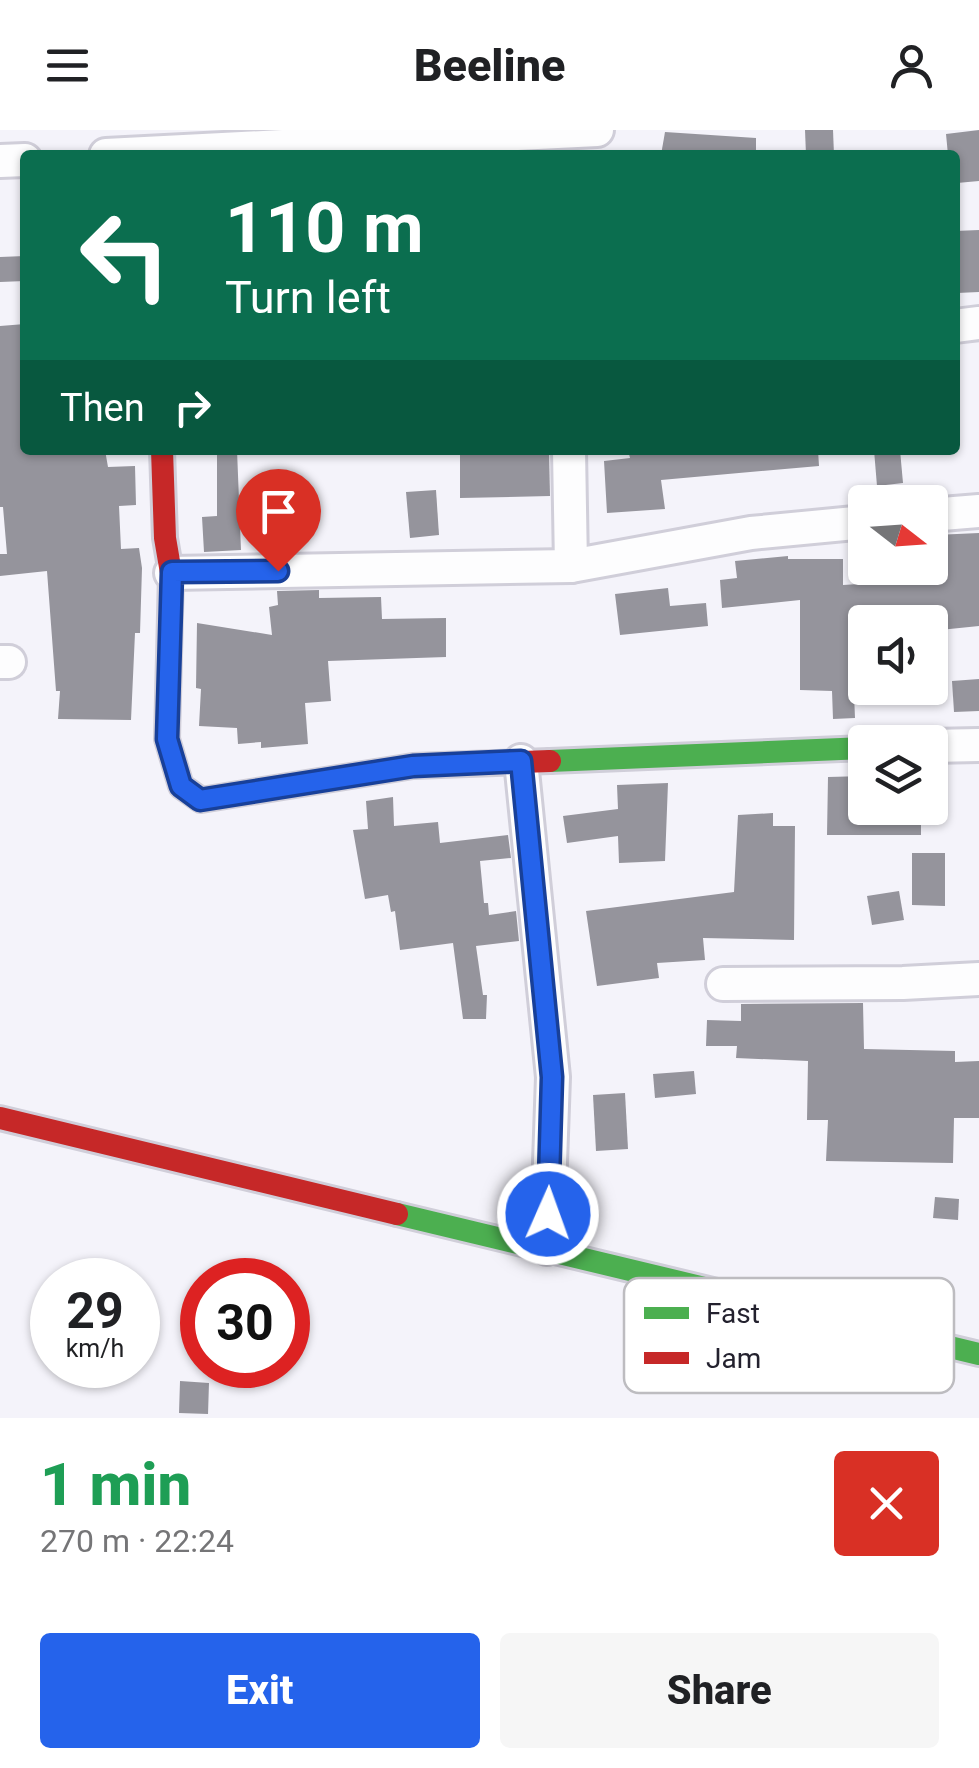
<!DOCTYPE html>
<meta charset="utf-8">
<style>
body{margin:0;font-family:Roboto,sans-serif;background:#f6f6f6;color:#202124;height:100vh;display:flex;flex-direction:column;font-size:38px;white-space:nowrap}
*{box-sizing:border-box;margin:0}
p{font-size:32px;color:#757577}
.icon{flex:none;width:55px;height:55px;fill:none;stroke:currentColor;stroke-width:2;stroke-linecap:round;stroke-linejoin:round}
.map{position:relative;height:1288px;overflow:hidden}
.details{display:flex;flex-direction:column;background:#fff;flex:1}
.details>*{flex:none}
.hud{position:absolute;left:20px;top:20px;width:940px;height:305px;border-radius:10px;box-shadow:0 2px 8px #0004;background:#0b6e4f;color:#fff;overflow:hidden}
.needle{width:65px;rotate:107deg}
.buttons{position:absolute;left:848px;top:355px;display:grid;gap:20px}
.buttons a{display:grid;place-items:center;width:100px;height:100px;border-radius:10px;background:#fff;box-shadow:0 2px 8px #0004;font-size:50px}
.speed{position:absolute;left:30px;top:1128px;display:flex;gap:20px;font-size:50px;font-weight:700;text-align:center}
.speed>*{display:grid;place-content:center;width:130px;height:130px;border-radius:50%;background:#fff;box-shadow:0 2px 8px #0004;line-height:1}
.speed small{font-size:25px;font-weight:400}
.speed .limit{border:15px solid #d22;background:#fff;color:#111}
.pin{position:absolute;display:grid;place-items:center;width:85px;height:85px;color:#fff;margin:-102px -42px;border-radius:50% 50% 50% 0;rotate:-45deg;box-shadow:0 0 10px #0007}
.pin .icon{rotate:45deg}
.me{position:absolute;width:110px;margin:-55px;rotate:2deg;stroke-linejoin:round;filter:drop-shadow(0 0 8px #0008)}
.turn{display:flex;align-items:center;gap:35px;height:210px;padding:0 40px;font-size:45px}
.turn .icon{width:130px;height:130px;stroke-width:2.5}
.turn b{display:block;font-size:70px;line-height:85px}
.then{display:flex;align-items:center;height:95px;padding:0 40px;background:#0003;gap:20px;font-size:38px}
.round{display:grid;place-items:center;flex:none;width:105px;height:105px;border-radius:10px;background:#f6f6f6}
.headline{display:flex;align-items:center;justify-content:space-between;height:170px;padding:0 40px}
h1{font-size:60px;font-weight:800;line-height:75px;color:#1e9e55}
.cta{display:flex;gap:20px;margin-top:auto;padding:20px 40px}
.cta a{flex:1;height:115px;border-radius:10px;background:#2563eb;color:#fff;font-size:40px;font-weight:800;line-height:115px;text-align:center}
.cta a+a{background:#f6f6f6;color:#202124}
header{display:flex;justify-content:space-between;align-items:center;height:130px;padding:0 40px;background:#fff;font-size:45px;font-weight:800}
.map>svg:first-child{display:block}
.building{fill:#95949c}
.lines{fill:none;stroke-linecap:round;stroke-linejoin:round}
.street-casing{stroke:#d0ced9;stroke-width:38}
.fast-casing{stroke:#d0ced9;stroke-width:28}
.jam-casing{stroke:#d0ced9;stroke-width:28}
.street{stroke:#fdfdfe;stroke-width:32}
.fast{stroke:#4caf50;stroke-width:22}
.jam{stroke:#c62828;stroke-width:22}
.route-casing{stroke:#184099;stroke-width:25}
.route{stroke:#2563eb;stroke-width:18}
.key{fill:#fff;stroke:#bdbcc0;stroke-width:2.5}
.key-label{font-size:28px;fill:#23212e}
</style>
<header><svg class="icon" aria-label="menu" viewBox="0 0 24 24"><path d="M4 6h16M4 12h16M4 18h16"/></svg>Beeline<svg class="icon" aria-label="person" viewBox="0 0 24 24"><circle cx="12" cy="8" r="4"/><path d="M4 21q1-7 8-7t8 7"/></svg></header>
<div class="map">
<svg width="979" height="1288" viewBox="0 0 979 1288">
<rect width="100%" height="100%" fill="#f4f3fa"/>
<!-- building -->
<g class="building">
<polygon points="805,0 833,0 834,25 806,25"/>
<polygon points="979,0 979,51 957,53 955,25 948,25 946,4"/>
<polygon points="665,2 756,8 756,25 661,25"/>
<polygon points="979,100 979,162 957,163 955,101"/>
<polygon points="25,126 25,151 0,152 0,127"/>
<polygon points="25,194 25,320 105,320 108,337 135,336 136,375 119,376 121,419 139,418 142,438 140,503 135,503 131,590 58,589 60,561 56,561 47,441 0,446 0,424 7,424 3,377 0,377 0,196"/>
<polygon points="217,320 237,320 241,420 204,422 202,387 217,386"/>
<polygon points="460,320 549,320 550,366 460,368"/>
<polygon points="628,320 657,320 657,323 689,320 818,320 819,336 661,350 665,379 607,383 604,331 630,328"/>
<polygon points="874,320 900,320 903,353 877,356"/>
<polygon points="436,360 439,405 410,408 406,362"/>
<polygon points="979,403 979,496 930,501 930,492 856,494 854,539 865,539 865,565 854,564 855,588 833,589 832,561 800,560 800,470 722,478 720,450 737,448 735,431 788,426 788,429 843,429 843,455 891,452 937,446 935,405"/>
<polygon points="668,458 670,476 706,473 708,496 620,505 615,464"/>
<polygon points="319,460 319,468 381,467 382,489 446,488 446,527 328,531 331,571 305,573 308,614 261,618 261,612 238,614 237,598 199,596 201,559 196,558 197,493 272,505 269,477 278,475 277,461"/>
<polygon points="979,549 979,581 954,582 952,551"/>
<polygon points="865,646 865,678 921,678 921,705 827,705 828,647"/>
<polygon points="668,653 665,731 619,733 618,706 567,713 563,686 618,679 617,655"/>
<polygon points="393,667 394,696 438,692 440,713 508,705 511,728 480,731 484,773 488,773 489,785 516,781 519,811 476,816 483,865 487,865 486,889 463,889 453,813 400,820 395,781 391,782 388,765 365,769 353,700 368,699 366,671"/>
<polygon points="773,683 773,696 795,696 794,810 703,808 705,830 657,833 659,848 597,856 586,781 734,762 738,685"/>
<polygon points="912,723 945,723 945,776 912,775"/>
<polygon points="899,761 904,790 872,795 867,766"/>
<polygon points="863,873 864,919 955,921 955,932 979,931 979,988 954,988 953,1033 826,1031 828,990 807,990 808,931 736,928 737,916 706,916 707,890 741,891 741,874"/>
<polygon points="694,941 696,964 655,968 653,944"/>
<polygon points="625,963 628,1019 596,1021 593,965"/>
<polygon points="935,1067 959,1069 958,1090 933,1088"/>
<polygon points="180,1251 209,1253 208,1284 179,1283"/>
</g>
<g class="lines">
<!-- street casing -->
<g class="street-casing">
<g id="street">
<polyline points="106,25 597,0"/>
<polyline points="0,31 25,30"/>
<polyline points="955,196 979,193"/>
<polyline points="569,320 571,436"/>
<polyline points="930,385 979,381"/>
<polyline points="171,443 571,436 751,403 865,392"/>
<polyline points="0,532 9,532"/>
<polyline points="930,616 979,615"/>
<polyline points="521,631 553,947 547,1118"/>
<polyline points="723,854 903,853 979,849"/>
</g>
</g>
<!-- fast casing -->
<g class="fast-casing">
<g id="fast">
<polyline points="550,631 865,618"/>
<polyline points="397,1084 979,1224"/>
</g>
</g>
<!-- jam casing -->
<g class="jam-casing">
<g id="jam">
<polyline points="162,320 165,408 171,443 167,609 181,656 201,670 413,636 550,631"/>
<polyline points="0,988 397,1084"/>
</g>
</g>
<!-- street -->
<use href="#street" class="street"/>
<!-- fast -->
<use href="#fast" class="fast"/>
<!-- jam -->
<use href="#jam" class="jam"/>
</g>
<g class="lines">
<!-- route casing -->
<g class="route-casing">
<polyline id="route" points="278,441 172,442 167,609 181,656 200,670 413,636 521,631 552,947 548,1084"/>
</g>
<!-- route -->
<use href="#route" class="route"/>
</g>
<!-- legend -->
<rect x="624" y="1148" width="330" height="115" rx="15" class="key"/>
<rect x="644" y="1177" width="45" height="12" fill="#4caf50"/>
<rect x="644" y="1222" width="45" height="12" fill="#c62828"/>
<g class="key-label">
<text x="706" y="1193">Fast</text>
<text x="706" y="1238">Jam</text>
</g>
</svg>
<div class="buttons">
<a><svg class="needle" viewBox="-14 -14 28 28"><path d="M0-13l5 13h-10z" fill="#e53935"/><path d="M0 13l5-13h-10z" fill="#757577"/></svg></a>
<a><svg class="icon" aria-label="sound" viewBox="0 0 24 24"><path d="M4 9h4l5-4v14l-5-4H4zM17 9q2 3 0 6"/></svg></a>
<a><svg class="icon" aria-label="layers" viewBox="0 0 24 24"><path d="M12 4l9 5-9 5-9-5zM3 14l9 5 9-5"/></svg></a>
</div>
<div class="speed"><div>29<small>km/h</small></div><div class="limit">30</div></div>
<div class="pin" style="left:278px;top:441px;background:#d93025"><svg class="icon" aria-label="arrive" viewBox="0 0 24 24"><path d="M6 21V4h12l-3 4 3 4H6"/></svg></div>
<svg class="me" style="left:548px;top:1084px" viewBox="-20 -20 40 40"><circle r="17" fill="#2563eb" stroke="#fff" stroke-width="3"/><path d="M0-11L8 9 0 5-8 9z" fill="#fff"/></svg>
<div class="hud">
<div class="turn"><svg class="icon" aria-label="left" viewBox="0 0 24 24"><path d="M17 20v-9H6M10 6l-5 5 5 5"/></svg><div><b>110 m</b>Turn left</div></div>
<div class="then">Then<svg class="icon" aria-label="right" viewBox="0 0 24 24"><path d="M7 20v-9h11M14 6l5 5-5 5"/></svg></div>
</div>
</div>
<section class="details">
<div class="headline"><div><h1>1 min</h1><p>270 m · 22:24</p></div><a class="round" style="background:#d93025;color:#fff"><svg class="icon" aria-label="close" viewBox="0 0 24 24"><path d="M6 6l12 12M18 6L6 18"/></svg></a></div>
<div class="cta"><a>Exit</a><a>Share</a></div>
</section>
